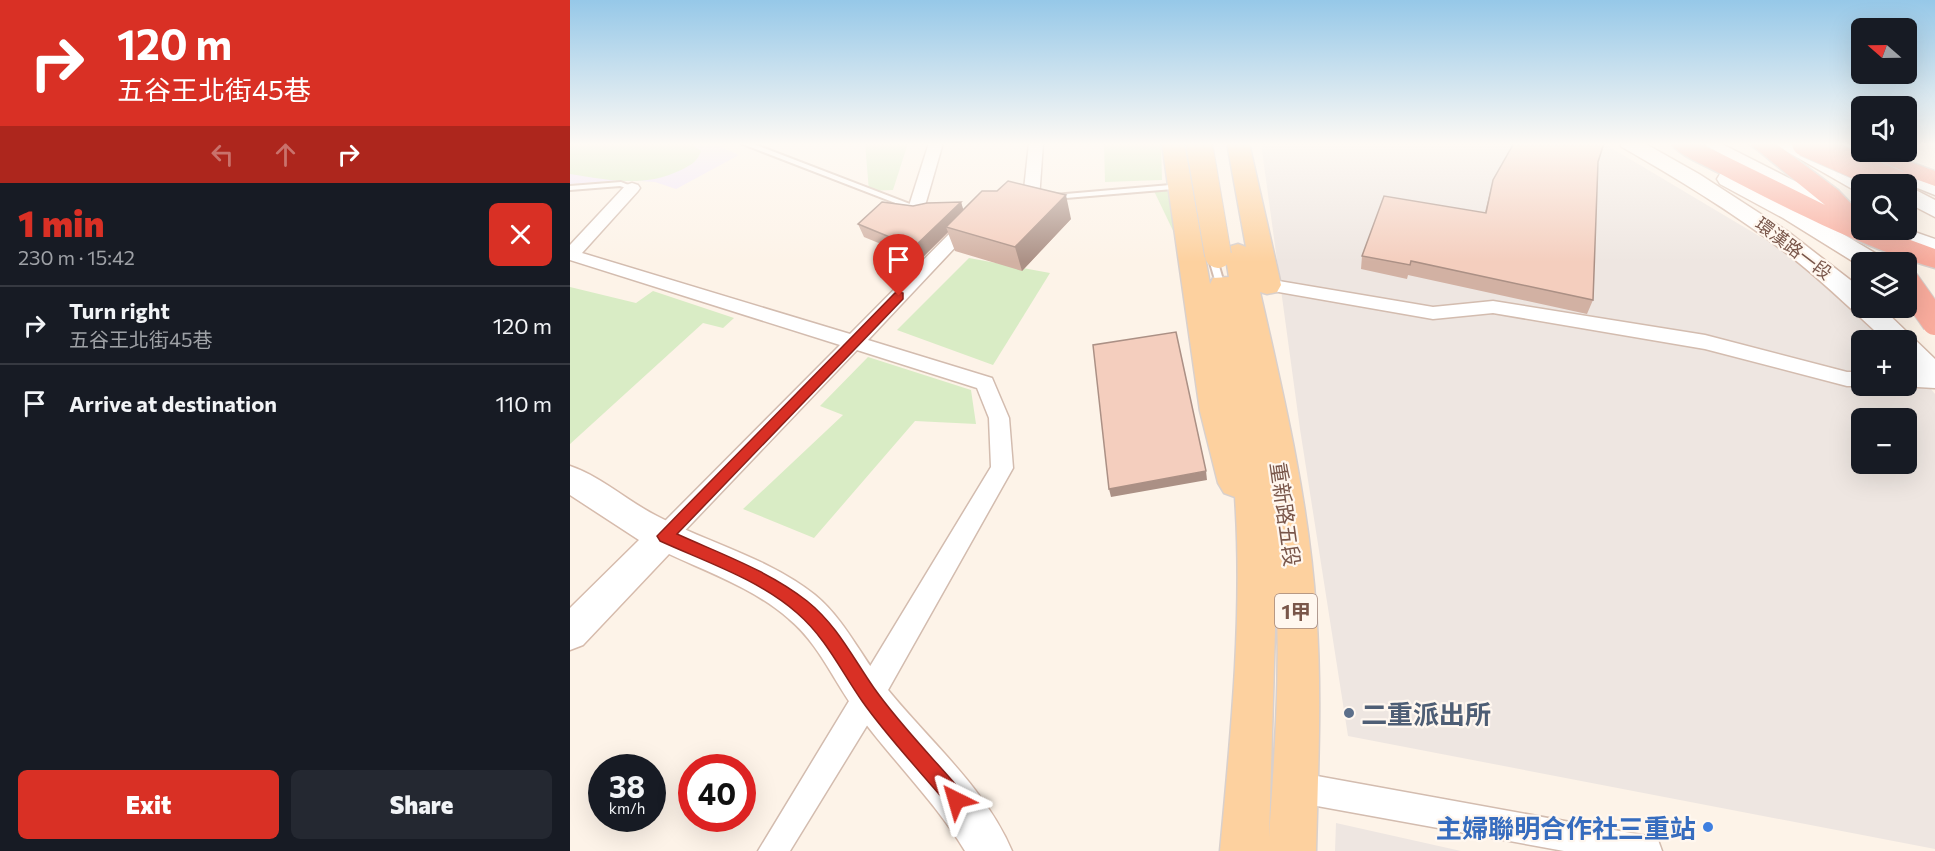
<!DOCTYPE html>
<meta charset="utf-8">
<style>
body{margin:0;font-family:Commissioner,"Noto Sans TC",sans-serif;background:#242831;color:#f1f3f6;height:100vh;display:flex;flex-direction:column;font-size:22px;white-space:nowrap}
*{box-sizing:border-box;margin:0}
p{font-size:20px;color:#9ea1a6}
.icon{flex:none;width:33px;height:33px;fill:none;stroke:currentColor;stroke-width:2;stroke-linecap:round;stroke-linejoin:round}
.map{position:relative;flex:1;overflow:hidden}
.sheet{display:flex;flex-direction:column;background:#171b24;width:570px}
.sheet>*{flex:none}
.guide{background:#d93025;color:#fff;overflow:hidden}
.needle{width:39px;rotate:290deg}
.fabs{position:absolute;left:1281px;top:18px;display:grid;gap:12px}
.fabs a{display:grid;place-items:center;width:66px;height:66px;border-radius:9px;background:#171b24;box-shadow:0 6px 24px #0002;font-size:30px}
.speed{position:absolute;left:18px;top:754px;display:flex;gap:12px;font-size:30px;font-weight:700;text-align:center}
.speed>*{display:grid;place-content:center;width:78px;height:78px;border-radius:50%;background:#171b24;box-shadow:0 6px 24px #0002;line-height:1}
.speed small{font-size:15px;font-weight:400}
.speed .limit{border:9px solid #d22;background:#fff;color:#111}
.pin{position:absolute;display:grid;place-items:center;width:51px;height:51px;color:#fff;margin:-62px -26px;border-radius:50% 50% 50% 0;rotate:-45deg;box-shadow:0 0 6px #0007}
.pin .icon{rotate:45deg}
.me{position:absolute;width:66px;margin:-33px;rotate:320deg;stroke-linejoin:round;filter:drop-shadow(0 0 4px #0008)}
.turn{display:flex;align-items:center;gap:21px;height:126px;padding:0 18px;font-size:27px}
.turn .icon{width:78px;height:78px;stroke-width:2.5}
.turn b{display:block;font-size:42px;line-height:51px}
.lanes{display:flex;align-items:center;height:57px;padding:0 18px;background:#0003;justify-content:center;gap:30px;direction:ltr}
.lanes .off{opacity:.35}
.round{display:grid;place-items:center;flex:none;width:63px;height:63px;border-radius:9px;background:#242831}
.summary{display:flex;align-items:center;justify-content:space-between;height:102px;padding:0 18px}
h1{font-size:36px;font-weight:800;line-height:45px;color:#d93025}
.cta{display:flex;gap:12px;margin-top:auto;padding:12px 18px}
.cta a{flex:1;height:69px;border-radius:9px;background:#d93025;color:#fff;font-size:24px;font-weight:800;line-height:69px;text-align:center}
.cta a+a{background:#242831;color:#f1f3f6}
ul{padding:0;list-style:none}
li{display:flex;align-items:center;gap:18px;height:78px;padding:0 18px;border-top:2px solid #363941}
li div{flex:1}
li b{display:block;font-size:22px}
li em{font-style:normal}
main{display:flex;flex:1;min-height:0}
.map>svg:first-child{display:block}
.industrial{fill:#eee6e1;fill-rule:evenodd}
.education{fill:#f0e4fa}
.green{fill:#d9ecc5}
.lines{fill:none;stroke-linecap:round;stroke-linejoin:round}
.lane-casing{stroke:#d3bcaf;stroke-width:4}
.street-casing{stroke:#d3bcaf;stroke-width:3}
.secondary-casing{stroke:#d6bbac;stroke-width:3}
.primary-casing{stroke:#d9d0cc;stroke-width:3}
.highway-casing{stroke:#d9d0cc;stroke-width:3}
.lane{fill:#fff;fill-rule:evenodd}
.street{fill:#fff;fill-rule:evenodd}
.secondary{fill:#fff;fill-rule:evenodd}
.primary{fill:#fdd19f;fill-rule:evenodd}
.highway{fill:#f9ac9d;fill-rule:evenodd}
.primary-bridge-casing{stroke:#d9d0cc;stroke-width:28;stroke-linecap:butt}
.highway-bridge-casing{stroke:#d9d0cc;stroke-width:28;stroke-linecap:butt}
.primary-bridge{stroke:#fdd19f;stroke-width:26}
.highway-bridge{stroke:#f9ac9d;stroke-width:26}
.wall{fill:#d2b1a3}
.shaded-wall{fill:#ab9085}
.building{fill:#f4cebe;stroke:#ab9085;stroke-width:1.5}
.route{fill:#d93025;stroke:#8d1f18;stroke-width:1.5}
.service-dot{fill:#5c6f8a;stroke:#fff7ef;stroke-width:2}
.shop-dot{fill:#3f7fe0;stroke:#fff7ef;stroke-width:2}
.labels{text-anchor:middle;dominant-baseline:central;stroke-width:4.5;stroke-linejoin:round;paint-order:stroke}
.far-street-label{font-size:18px;fill:#79564a;stroke:#fff7ef}
.shield{fill:#fff7ef;stroke:#a1867c;stroke-width:1.5}
.shield-label{font-size:20px;font-weight:bold;fill:#79564a}
.street-label{font-size:21px;fill:#79564a;stroke:#fff7ef}
.near-service-label{font-size:26px;font-weight:bold;fill:#4e5e75;stroke:#fff7ef;text-anchor:start}
.near-shop-label{font-size:26px;font-weight:bold;fill:#366cbe;stroke:#fff7ef;text-anchor:end}
</style>
<main>
<section class="sheet">
<div class="guide">
<div class="turn"><svg class="icon" aria-label="right" viewBox="0 0 24 24"><path d="M7 20v-9h11M14 6l5 5-5 5"/></svg><div><b>120 m</b>五谷王北街45巷</div></div>
<div class="lanes"><svg class="icon off" aria-label="left" viewBox="0 0 24 24"><path d="M17 20v-9H6M10 6l-5 5 5 5"/></svg><svg class="icon off" aria-label="ahead" viewBox="0 0 24 24"><path d="M12 20V5M6 11l6-6 6 6"/></svg><svg class="icon" aria-label="right" viewBox="0 0 24 24"><path d="M7 20v-9h11M14 6l5 5-5 5"/></svg></div>
</div>
<div class="summary"><div><h1>1 min</h1><p>230 m · 15:42</p></div><a class="round" style="background:#d93025;color:#fff"><svg class="icon" aria-label="close" viewBox="0 0 24 24"><path d="M6 6l12 12M18 6L6 18"/></svg></a></div>
<ul>
<li><svg class="icon" aria-label="right" viewBox="0 0 24 24"><path d="M7 20v-9h11M14 6l5 5-5 5"/></svg><div><b>Turn right</b><p>五谷王北街45巷</p></div><em>120 m</em></li>
<li><svg class="icon" aria-label="arrive" viewBox="0 0 24 24"><path d="M6 21V4h12l-3 4 3 4H6"/></svg><div><b>Arrive at destination</b></div><em>110 m</em></li>
</ul>
<div class="cta"><a>Exit</a><a>Share</a></div>
</section>
<div class="map">
<svg width="1365" height="851" viewBox="0 0 1365 851">
<rect width="100%" height="100%" fill="#fdf3e8"/>
<!-- industrial -->
<g class="industrial">
<path d="M691,143H1033L1271,285L1319,340H1292V386H1336L1337,361L1365,394V849L778,736L730,429ZM1292,418H1336V464H1292Z"/>
<polygon points="766,823 891,851 765,851"/>
</g>
<!-- education -->
<polygon class="education" points="0,143 142,143 169,155 106,189 85,182 54,180 0,184"/>
<!-- green -->
<g class="green">
<path d="M0,143H120L131,151C128,161 121,165 111,170C74,188 39,180 0,174Z"/>
<polygon points="295,143 338,143 323,190 299,191"/>
<polygon points="534,143 591,143 592,180 535,182"/>
<polygon points="601,189 608,241 584,191"/>
<polygon points="399,258 480,273 423,365 327,330"/>
<polygon points="0,287 66,303 83,291 164,318 153,328 133,323 0,444"/>
<polygon points="298,357 401,390 406,424 345,421 244,538 173,509 273,415 250,406"/>
</g>
<g class="lines">
<!-- lane casing -->
<g class="lane-casing">
<g id="lane">
<polygon points="170,143 181,143 353,209 349,211 346,211"/>
<polygon points="51,182 66,188 62,190 50,186 0,190 0,186"/>
<polygon points="612,184 616,186 615,188 484,199 480,197 484,195"/>
<polygon points="642,253 646,256 656,290 655,292 649,292 648,290 638,256"/>
</g>
</g>
<!-- street casing -->
<g class="street-casing">
<g id="street">
<polygon points="359,143 373,143 354,209 346,214 338,209"/>
<polygon points="459,143 473,143 469,199 461,204 453,199"/>
<polygon points="1132,143 1150,143 1278,208 1276,211 1264,211 1195,179"/>
<polygon points="1315,165 1365,184 1365,195 1310,173 1307,170"/>
<polygon points="62,183 68,185 70,188 68,191 12,253 280,334 394,219 406,219 408,223 298,340 422,378 439,418 443,468 309,706 220,851 188,851 421,467 419,418 407,388 287,350 103,543 95,546 87,543 83,536 87,529 270,345 0,260 0,245 56,185"/>
<polygon points="1336,229 1365,239 1365,250 1318,234 1316,230"/>
<polygon points="697,279 863,307 923,301 1135,335 1277,372 1292,372 1292,386 1295,386 1277,386 1135,349 923,313 863,319 691,289 688,285"/>
<polygon points="1336,373 1365,374 1365,388 1330,386 1336,386"/>
<polygon points="725,772 1077,836 1088,840 1092,851 994,851 725,802 715,797 710,787 715,777"/>
</g>
</g>
<!-- secondary casing -->
<g class="secondary-casing">
<g id="secondary">
<path d="M1049,143H1074L1129,174L1217,231L1292,289V308H1312L1365,359V386L1355,383L1336,364V340H1315C1286,314 1260,288 1229,263C1174,219 1113,182 1052,147Z"/>
<polygon points="1206,143 1231,143 1300,180 1303,184 1292,184 1292,192 1284,190 1209,147"/>
<polygon points="1158,172 1229,208 1310,256 1313,262 1292,262 1292,267 1213,218 1150,184 1147,179 1150,174"/>
<polygon points="1336,185 1365,200 1365,217 1336,202"/>
<path d="M0,466C32,477 57,501 87,516C138,543 199,558 245,595C275,620 291,656 314,685C357,739 415,787 442,851H395C364,800 321,759 286,711C263,680 249,644 219,619C185,589 140,573 99,554L13,645L0,650V608L69,540L0,495Z"/>
</g>
</g>
<!-- primary casing -->
<g class="primary-casing">
<path id="primary" d="M592,143H614L640,284L643,278L659,277L655,253L658,247L668,244L676,247L657,143H679L711,285L707,292L697,294L690,292C714,397 739,503 746,610C752,690 748,771 746,851H650C661,734 673,614 665,497L654,493L648,483L630,411ZM706,595C711,676 704,758 699,838Z"/>
</g>
<!-- highway casing -->
<g class="highway-casing">
<g id="highway">
<path d="M1101,143H1129L1255,205L1179,143H1205L1268,190L1292,215V230H1313L1365,249V268C1295,249 1211,206 1147,172C1133,164 1109,156 1101,143Z"/>
<polygon points="1292,145 1292,152 1312,152 1365,171 1365,186 1284,157 1280,152 1284,147"/>
</g>
</g>
<!-- lane -->
<use href="#lane" class="lane"/>
<!-- street -->
<use href="#street" class="street"/>
<!-- secondary -->
<use href="#secondary" class="secondary"/>
<!-- primary -->
<use href="#primary" class="primary"/>
<!-- highway -->
<use href="#highway" class="highway"/>
<!-- primary-bridge casing -->
<g class="primary-bridge-casing">
<polyline id="primary-bridge" points="629,143 648,255"/>
</g>
<!-- highway-bridge casing -->
<g class="highway-bridge-casing">
<g id="highway-bridge">
<polyline points="1235,143 1328,184"/>
<polyline points="1336,281 1365,322"/>
</g>
</g>
<!-- primary-bridge -->
<use href="#primary-bridge" class="primary-bridge"/>
<!-- highway-bridge -->
<use href="#highway-bridge" class="highway-bridge"/>
</g>
<!-- wall -->
<g class="wall">
<polygon points="1028,162 1023,300 1017,314 838,275 837,279 791,269 792,256 915,212 923,180"/>
<polygon points="391,202 393,210 501,219 452,271 385,251 378,233 350,260 294,237 288,224 343,206"/>
</g>
<!-- shaded-wall -->
<g class="shaded-wall">
<polygon points="496,195 501,219 452,271 445,247"/>
<polygon points="391,202 395,215 376,227 378,232 350,260 344,247"/>
<polygon points="636,471 637,480 541,497 539,489"/>
</g>
<!-- building -->
<g class="building">
<polygon points="944,143 1034,143 1028,162 1023,300 841,261 840,265 792,256 814,196 916,213 923,180"/>
<polygon points="438,181 496,195 445,247 376,227 412,191 427,191"/>
<polygon points="312,202 343,206 357,203 391,202 344,247 288,224"/>
<polygon points="606,332 636,471 539,489 523,345"/>
</g>
<!-- sky -->
<linearGradient id="sky" x2="0" y2="1"><stop stop-color="#96c8e8"/><stop offset="0.55" stop-color="#fefaf5"/><stop offset="1" stop-color="#fefaf5" stop-opacity="0"/></linearGradient>
<rect width="1365" height="262" fill="url(#sky)"/>
<!-- route -->
<path class="route" d="M329,292L333,293V299L107,534C151,554 199,571 237,601C267,625 283,658 304,688C330,725 364,759 393,793L396,800L393,807L386,810L380,807C351,772 318,738 292,701C271,671 256,638 227,613C188,579 136,562 90,541L87,536L325,293Z"/>
<!-- markers -->
<circle class="service-dot" cx="779" cy="713" r="6"/>
<circle class="shop-dot" cx="1138" cy="827" r="6"/>
<g class="labels">
<!-- far-street labels -->
<g class="far-street-label">
<text transform="translate(1224 248) rotate(37)">環漢路一段</text>
</g>
<!-- shield labels -->
<rect class="shield" x="705" y="594" width="42" height="34" rx="4.5"/>
<g class="shield-label">
<text x="726" y="611">1甲</text>
</g>
<!-- street labels -->
<g class="street-label">
<text transform="translate(716 514) rotate(82)">重新路五段</text>
</g>
<!-- near-service labels -->
<g class="near-service-label">
<text x="791" y="713">二重派出所</text>
</g>
<!-- near-shop labels -->
<g class="near-shop-label">
<text x="1126" y="827">主婦聯明合作社三重站</text>
</g>
</g>
</svg>
<div class="fabs">
<a><svg class="needle" viewBox="-14 -14 28 28"><path d="M0-13l5 13h-10z" fill="#e53935"/><path d="M0 13l5-13h-10z" fill="#9ea1a6"/></svg></a>
<a><svg class="icon" aria-label="sound" viewBox="0 0 24 24"><path d="M4 9h4l5-4v14l-5-4H4zM17 9q2 3 0 6"/></svg></a>
<a><svg class="icon" aria-label="search" viewBox="0 0 24 24"><circle cx="10" cy="10" r="6"/><path d="M15 15l6 6"/></svg></a>
<a><svg class="icon" aria-label="layers" viewBox="0 0 24 24"><path d="M12 4l9 5-9 5-9-5zM3 14l9 5 9-5"/></svg></a>
<a>+</a>
<a>−</a>
</div>
<div class="speed"><div>38<small>km/h</small></div><div class="limit">40</div></div>
<div class="pin" style="left:329px;top:296px;background:#d93025"><svg class="icon" aria-label="arrive" viewBox="0 0 24 24"><path d="M6 21V4h12l-3 4 3 4H6"/></svg></div>
<svg class="me" style="left:386px;top:800px" viewBox="-20 -20 40 40"><path d="M0-17L14 15 0 8-14 15z" fill="#d93025" stroke="#fff" stroke-width="4"/></svg>
</div>
</main>
